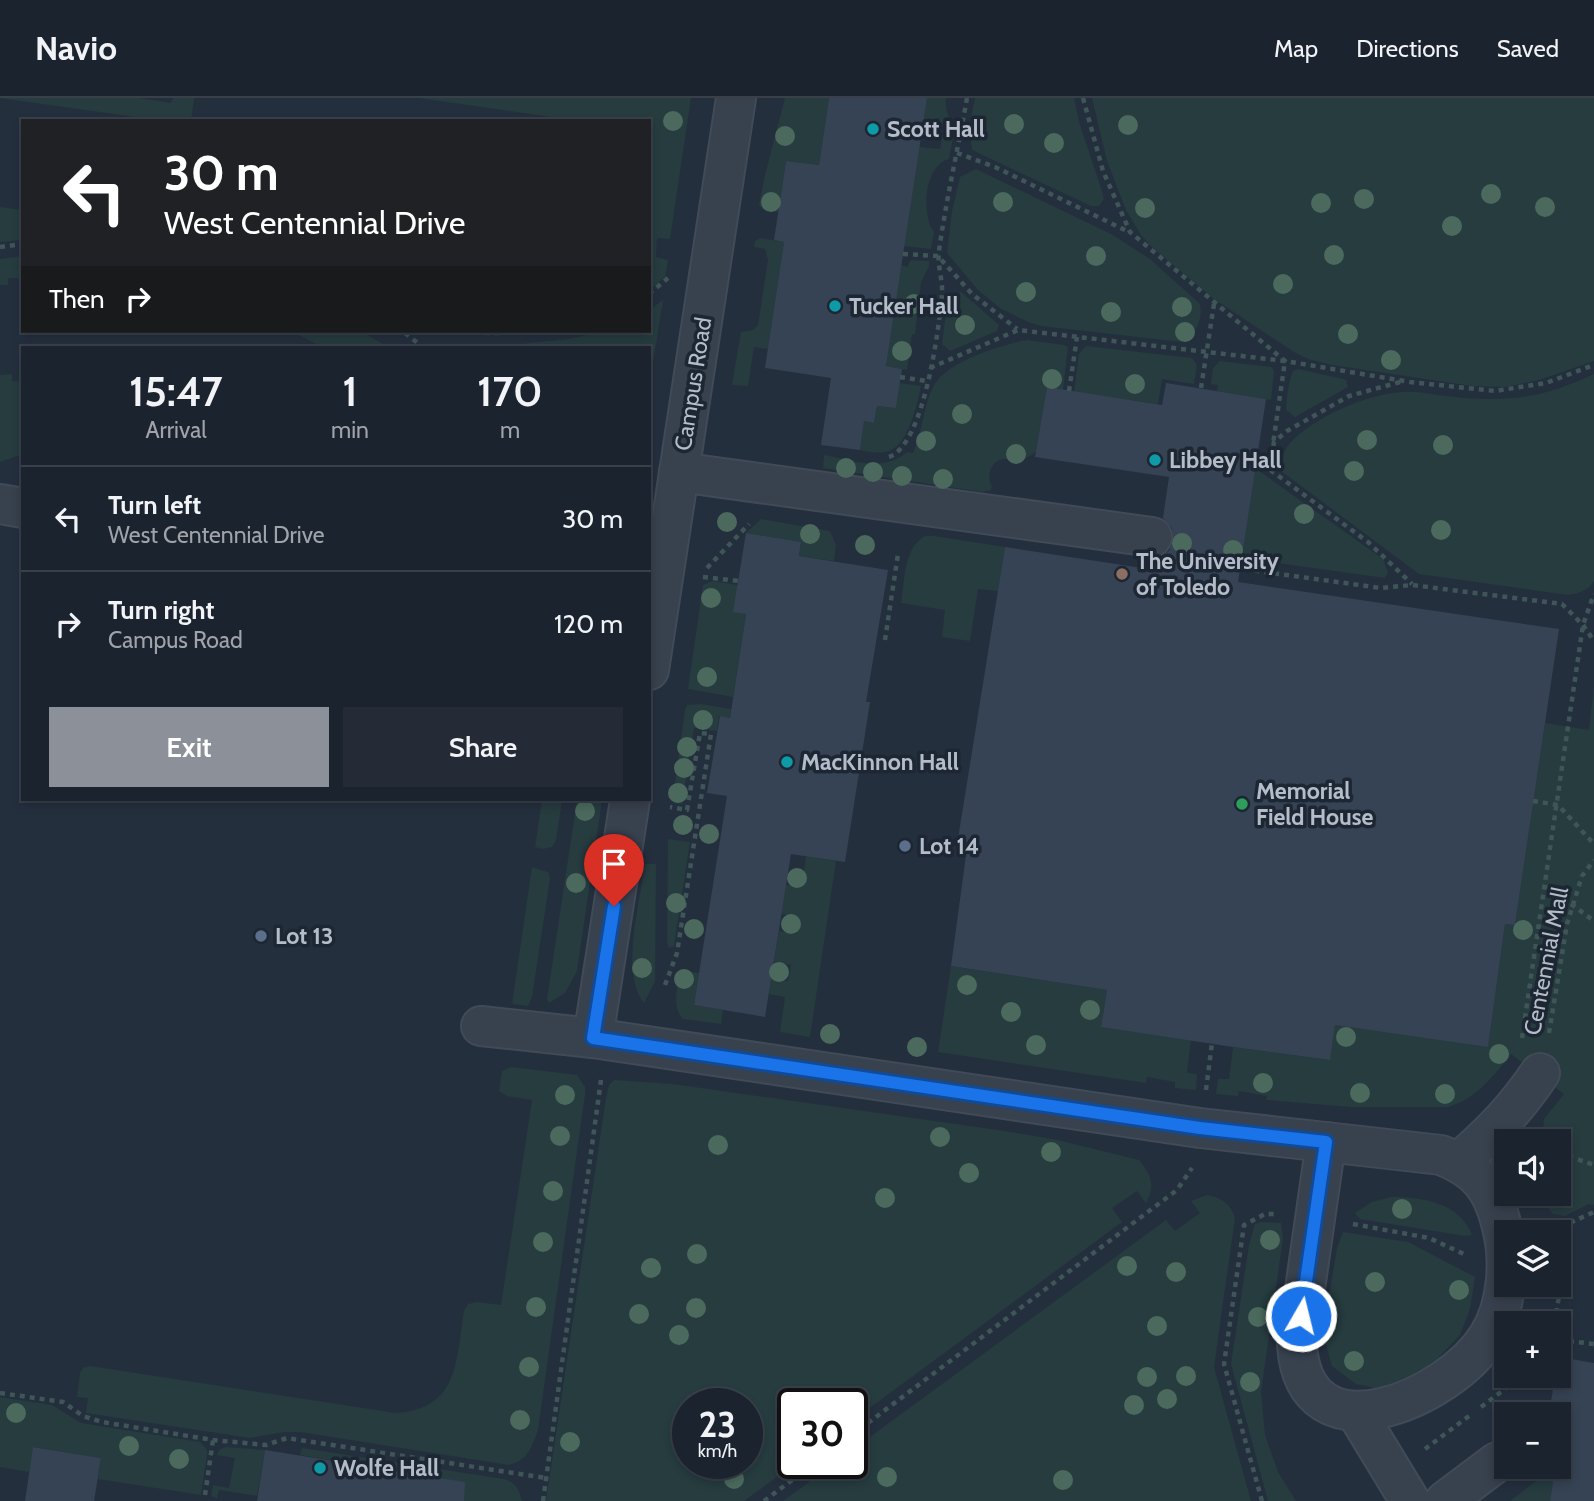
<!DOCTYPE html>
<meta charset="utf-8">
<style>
body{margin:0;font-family:Cabin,sans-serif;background:#242b36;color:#f1f3f6;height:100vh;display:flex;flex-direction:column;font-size:26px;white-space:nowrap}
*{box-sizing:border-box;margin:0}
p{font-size:23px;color:#a0a4aa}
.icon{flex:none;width:38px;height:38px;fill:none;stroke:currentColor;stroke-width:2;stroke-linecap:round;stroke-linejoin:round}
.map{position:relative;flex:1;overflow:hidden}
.side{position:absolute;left:21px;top:248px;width:630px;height:455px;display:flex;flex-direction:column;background:#1b232e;border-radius:0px;box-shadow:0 4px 10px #0003,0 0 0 2px #39404a}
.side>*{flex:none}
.banner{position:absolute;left:21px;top:21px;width:630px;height:214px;border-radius:0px;box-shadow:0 4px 10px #0003,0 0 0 2px #39404a;background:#202124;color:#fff;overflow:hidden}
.controls{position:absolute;left:1494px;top:1031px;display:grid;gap:14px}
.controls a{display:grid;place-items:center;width:77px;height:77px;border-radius:0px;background:#1b232e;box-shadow:0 4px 10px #0003,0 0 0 2px #39404a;font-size:35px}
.speed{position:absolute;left:672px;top:1290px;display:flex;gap:14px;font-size:35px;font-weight:700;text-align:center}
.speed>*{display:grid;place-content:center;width:91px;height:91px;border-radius:50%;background:#1b232e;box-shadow:0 4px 10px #0003,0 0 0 2px #39404a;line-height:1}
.speed small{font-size:18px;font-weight:400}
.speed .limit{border:4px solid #111;border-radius:10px;background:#fff;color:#111}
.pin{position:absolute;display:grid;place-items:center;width:60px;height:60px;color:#fff;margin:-72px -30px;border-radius:50% 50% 50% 0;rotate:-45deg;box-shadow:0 0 7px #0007}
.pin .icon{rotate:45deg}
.me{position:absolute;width:77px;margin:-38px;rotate:8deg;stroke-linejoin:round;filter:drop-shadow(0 0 5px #0008)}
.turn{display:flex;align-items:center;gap:24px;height:147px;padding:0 28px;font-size:32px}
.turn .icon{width:91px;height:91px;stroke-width:2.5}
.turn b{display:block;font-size:49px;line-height:60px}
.then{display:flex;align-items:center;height:66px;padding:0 28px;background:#0003;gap:14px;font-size:26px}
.eta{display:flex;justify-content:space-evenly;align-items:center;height:119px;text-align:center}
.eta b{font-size:42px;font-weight:600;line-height:49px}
.cta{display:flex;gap:14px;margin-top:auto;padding:14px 28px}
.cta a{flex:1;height:80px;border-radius:0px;background:#8c9099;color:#fff;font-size:28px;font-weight:600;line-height:80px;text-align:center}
.cta a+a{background:#242b36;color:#f1f3f6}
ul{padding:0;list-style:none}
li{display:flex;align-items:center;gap:21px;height:105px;padding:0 28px;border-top:2px solid #39404a}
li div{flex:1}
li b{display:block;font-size:26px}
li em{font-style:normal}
header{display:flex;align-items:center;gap:42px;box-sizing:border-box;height:98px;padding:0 35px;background:#1b232e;border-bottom:2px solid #39404a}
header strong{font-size:33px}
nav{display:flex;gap:38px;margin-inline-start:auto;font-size:24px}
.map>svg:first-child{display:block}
.green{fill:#263c3f;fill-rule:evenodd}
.building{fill:#364354}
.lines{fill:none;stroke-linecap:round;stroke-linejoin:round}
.minor-casing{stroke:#414a57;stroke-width:42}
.path{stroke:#3f5557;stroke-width:4.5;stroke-dasharray:5 5;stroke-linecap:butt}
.minor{stroke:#38414e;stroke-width:38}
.tree{fill:#4b6a5d}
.route-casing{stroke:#114b97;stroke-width:18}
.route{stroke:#1a73e8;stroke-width:12}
.culture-dot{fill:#0f9aa8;stroke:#1d2633;stroke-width:2.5}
.education-dot{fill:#8d6e63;stroke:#1d2633;stroke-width:2.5}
.leisure-dot{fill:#2e9e5b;stroke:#1d2633;stroke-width:2.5}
.service-dot{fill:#5c6f8a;stroke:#1d2633;stroke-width:2.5}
.labels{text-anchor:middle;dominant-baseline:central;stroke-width:7;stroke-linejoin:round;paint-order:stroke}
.poi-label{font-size:23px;font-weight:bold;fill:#b4bcc9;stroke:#1d2633;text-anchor:start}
.street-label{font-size:23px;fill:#b4bcc9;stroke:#1d2633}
</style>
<header>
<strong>Navio</strong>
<nav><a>Map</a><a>Directions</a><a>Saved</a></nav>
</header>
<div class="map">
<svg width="1594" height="1403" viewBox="0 0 1594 1403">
<rect width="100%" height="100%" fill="#242f3e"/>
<!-- green -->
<g class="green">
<polygon points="0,0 140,0 171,5 173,0 194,0 191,23 164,23"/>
<polygon points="419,0 691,0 670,141 657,140 656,159 668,162 665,179 649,192 649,23 579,23"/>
<polygon points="785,0 829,0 819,67 786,63 778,114 764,112 759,107 765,77"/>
<path d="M927,0H946C945,11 948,20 955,28L949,61C924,67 921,116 934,134L931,151L904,148L919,49L940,51L944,29L923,24Z"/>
<polygon points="975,0 1074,0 1079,24 1102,93 1104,101 1099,108 1091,108 972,52 969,30"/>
<polygon points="1092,0 1594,0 1594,263 1539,282 1505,289 1472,288 1332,267 1308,261 1294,254 1214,201 1152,149 1141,137 1126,112 1107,63"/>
<path d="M976,71L1111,136L1150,161L1200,206C1203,222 1196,236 1182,244L1041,228L1028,224L1000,210L978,192L947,155L952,113L960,79Z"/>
<polygon points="0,109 23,112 23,142 0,144"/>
<polygon points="760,140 784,144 768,251 754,249 748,288 732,287 741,234 753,232 758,227 768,162 765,151 754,149 755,143"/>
<polygon points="23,158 23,180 8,180 8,187 0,187 0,161"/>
<polygon points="910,162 929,163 929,168 921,184 915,236 912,236 907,272 886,268 901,167 908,169"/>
<polygon points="961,194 999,227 997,233 950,253 942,246 948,198"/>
<polygon points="663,202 649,290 649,250 458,250 459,247 510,247 569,241 604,233 649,233 649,212"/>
<polygon points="290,233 360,233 390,250 325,250"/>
<path d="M1027,242L1064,247L1068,249L1063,292L1047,290L1036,354C1031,356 1026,361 1021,362C1015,364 1009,360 1003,361C990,363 986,380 992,388L991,392L982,394L823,370L824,357C852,362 883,375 907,354L913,355C922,335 923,311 932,291C943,264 1000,247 1027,242Z"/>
<polygon points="1086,248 1192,260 1197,267 1194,286 1162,281 1158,306 1074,294 1079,256"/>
<polygon points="1220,263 1271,269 1274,272 1271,302 1217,293 1218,287 1211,286 1213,270"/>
<path d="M1298,271L1343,281L1346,282L1348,289L1295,319L1286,312C1287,299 1288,285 1293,273Z"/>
<polygon points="12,276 12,283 23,284 23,356 0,364 0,277"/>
<path d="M1594,276V483C1587,493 1580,495 1568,497L1419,476L1277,370C1282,359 1286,347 1296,339C1324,315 1368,296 1404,294C1419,293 1433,297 1447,298C1468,301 1491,302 1512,300C1541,298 1568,288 1594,276Z"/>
<path d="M900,285L921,288C917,306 909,346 889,353C880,356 869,354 860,352L864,323L874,325L877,308L896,310Z"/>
<polygon points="1255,370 1383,461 1388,474 1385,480 1241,460"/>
<polygon points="761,421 830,433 836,447 834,463 799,458 801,444 746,435"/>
<path d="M925,438H934L1005,449L998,493L978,491L970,543L942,539L945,512L901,505C905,483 903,450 925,438Z"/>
<polygon points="712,483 738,487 746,516 733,599 688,591 703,487"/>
<path d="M1594,589V1107L1589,1106L1565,1118L1553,1116L1545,1107L1541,1096H1559V1043H1542L1544,1021L1564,996L1511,956C1493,978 1477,1001 1448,1009H1350L1266,1002L1267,998L1239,993L1238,998L1216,996L1218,981H1229L1233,949L1329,962L1335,927L1488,948L1505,826L1515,827L1545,625L1589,632Z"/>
<polygon points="701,606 731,611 730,620 719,618 717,633 694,630 682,706 674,705 673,700 685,612 687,607"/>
<polygon points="542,702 562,702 556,742 552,749 543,751 535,749"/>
<polygon points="577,702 602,702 577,873 565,895 549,905 547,901"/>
<polygon points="668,741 690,744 674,848 669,850 667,844"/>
<polygon points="806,758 836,763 810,939 780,934 785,899 769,896 771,880 788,883 791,867 774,864 779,833 796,836 799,819 781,816 786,787 802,788"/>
<path d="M645,766H656L655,883L644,905C620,874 640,804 645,766Z"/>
<polygon points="532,769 548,774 550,780 532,899 528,908 512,906"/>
<polygon points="951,868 1107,892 1101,929 1191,942 1187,975 1197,976 1196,992 1175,990 1175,984 1147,979 1146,985 938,954"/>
<path d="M680,872L699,875L694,907L723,912L721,926L683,921C671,909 678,887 680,872Z"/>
<path d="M512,969L577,977L585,989V996L538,1332C532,1348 528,1363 509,1367L300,1334H285L250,1340L86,1315L88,1300L77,1299L80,1275L83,1270L90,1268L396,1315C459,1311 456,1263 464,1213L468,1206L477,1204L501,1207L532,1002L507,998L499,993L502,973Z"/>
<path d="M614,982L673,986L998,1032L1058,1042L1139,1062C1151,1076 1156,1088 1146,1105L1137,1093L1112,1110L1122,1124L852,1323V1306H793V1365H796L744,1403H546L606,1000L609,987ZM688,1306H747V1365H688Z"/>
<path d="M1207,1097C1222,1100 1230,1105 1235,1120L1214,1269L1251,1403H783L835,1365H852V1352L1166,1122L1175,1133L1200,1115L1191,1103Z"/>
<path d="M1391,1099C1422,1099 1459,1104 1472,1137L1465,1138L1360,1121L1355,1115L1372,1104Z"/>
<polygon points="1261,1124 1281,1125 1283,1140 1261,1294 1265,1337 1278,1374 1296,1403 1268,1403 1231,1266 1249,1147 1255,1126"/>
<polygon points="1343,1134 1408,1144 1475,1179 1470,1211 1460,1237 1432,1266 1408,1281 1391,1288 1375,1290 1356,1286 1332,1268 1323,1236 1337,1150"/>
<polygon points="0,1299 52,1307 81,1325 200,1344 207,1352 207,1357 201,1397 98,1381 101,1360 34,1349 29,1374 0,1369"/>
<polygon points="226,1349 265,1352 257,1398 219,1392 217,1400 211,1398 213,1387 229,1390 235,1360 217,1357 219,1352"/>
<path d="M302,1350L504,1381C516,1385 519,1391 522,1403H454L456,1383L300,1357Z"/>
<polygon points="1540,1380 1554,1382 1550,1403 1510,1403"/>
</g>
<!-- building -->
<g class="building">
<polygon points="829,0 927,0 886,268 902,271 896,310 877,308 874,325 864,323 860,352 821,347 831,280 765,270 784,144 774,142 786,63 819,67"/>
<polygon points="1166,285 1266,301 1238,484 1559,531 1515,827 1505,826 1488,949 1335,927 1330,962 1233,949 1101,929 1107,892 951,868 967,750 957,747 1005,449 1155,472 1157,460 1169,453 1173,443 1172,430 1163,420 1169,379 1035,359 1047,289 1162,307"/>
<polygon points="746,435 801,444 799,458 888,472 866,604 870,604 845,764 791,756 765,919 694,907 727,698 707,695 720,618 730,620 746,516 733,514"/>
<polygon points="1559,1259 1594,1265 1594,1403 1550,1403 1555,1372 1540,1369 1559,1368 1559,1316 1549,1316 1555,1278 1559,1278"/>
<polygon points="33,1349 101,1360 94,1403 25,1403"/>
<polygon points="265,1352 465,1384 464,1403 257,1403"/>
</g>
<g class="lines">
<!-- minor casing -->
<g class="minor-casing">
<g id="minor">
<polyline points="679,374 1152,439"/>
<polyline points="0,406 23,410"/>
<polyline points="649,572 736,0"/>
<polyline points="481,928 593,940 1200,1030 1326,1044"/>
<polyline points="593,940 630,702"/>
<path d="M1326,1044L1441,1057C1477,1071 1492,1089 1501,1125C1511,1161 1508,1207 1488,1239C1450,1300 1305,1365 1297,1247Z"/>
<path d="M1459,1064C1492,1035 1515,1012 1540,975"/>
<polyline points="1356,1314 1410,1403"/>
<polyline points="1445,1403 1497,1364"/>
</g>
</g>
<!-- path -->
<g class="path">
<polyline points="1083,0 1103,73 1130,134 1285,263 1410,284 1495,293 1546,285 1594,267"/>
<polyline points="957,55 995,69 1129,134"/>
<polyline points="0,149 23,146"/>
<polyline points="903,156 938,158 972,196 1017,231"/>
<polyline points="649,196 668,180"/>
<polyline points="404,234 499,235 536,233"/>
<polyline points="405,235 424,250"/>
<polyline points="930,270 1018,232 1285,263 1273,346"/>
<polyline points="900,279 927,283"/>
<polyline points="1400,284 1349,298 1287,333 1274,344 1269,371 1368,444 1412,486"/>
<polyline points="1201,290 1214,206"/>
<polyline points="1069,293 1077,239"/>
<path d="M889,359C924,347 939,231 942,196C943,182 937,167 939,153C946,102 958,51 967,0"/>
<polyline points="1256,365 1269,371"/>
<polyline points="1185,463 1381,490 1412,487 1562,506 1583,527 1594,543"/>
<polyline points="707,470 749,426"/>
<polyline points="703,479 739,483"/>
<polyline points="885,542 898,456"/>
<polyline points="1533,703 1558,707 1594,746"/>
<polyline points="1547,788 1594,823"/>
<polyline points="665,887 677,855 711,636 700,635 687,712 670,709"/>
<polyline points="1549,935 1567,826 1582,778 1594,762"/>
<polyline points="1522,940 1583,527 1594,496"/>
<polyline points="1206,992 1212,945"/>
<polyline points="1559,1055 1594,1067"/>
<polyline points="1353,1126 1429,1140 1466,1157"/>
<polyline points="1552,1133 1594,1114"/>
<polyline points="1555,1225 1562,1177 1559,1149"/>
<polyline points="1559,1242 1594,1246"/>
<polyline points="0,1295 63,1304 83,1318 102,1324 213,1342 266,1347 287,1340 546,1380"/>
<polyline points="1481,1309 1522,1278"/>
<polyline points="852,1337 1177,1092 1192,1070"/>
<polyline points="1425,1351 1469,1318"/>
<polyline points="205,1397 213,1342"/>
<polyline points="543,1403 601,982"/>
<polyline points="764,1403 815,1365"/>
<polyline points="1262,1403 1224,1266 1244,1127 1265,1116 1277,1116"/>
</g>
<!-- minor -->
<use href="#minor" class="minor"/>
</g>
<!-- trees -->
<g class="tree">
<circle cx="673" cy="23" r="10"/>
<circle cx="1014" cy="26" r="10"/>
<circle cx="1128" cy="27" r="10"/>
<circle cx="785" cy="38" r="10"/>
<circle cx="1054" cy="45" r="10"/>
<circle cx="1491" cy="96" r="10"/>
<circle cx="1364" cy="101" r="10"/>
<circle cx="771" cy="104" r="10"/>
<circle cx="1003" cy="104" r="10"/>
<circle cx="1321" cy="105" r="10"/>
<circle cx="1545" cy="109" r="10"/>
<circle cx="1145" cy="110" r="10"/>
<circle cx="1452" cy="128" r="10"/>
<circle cx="1334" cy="157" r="10"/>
<circle cx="1096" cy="158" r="10"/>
<circle cx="1283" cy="186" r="10"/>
<circle cx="1026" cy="194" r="10"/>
<circle cx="914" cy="206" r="10"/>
<circle cx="1182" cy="209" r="10"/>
<circle cx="1111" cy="214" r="10"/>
<circle cx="965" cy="227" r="10"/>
<circle cx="1185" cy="234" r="10"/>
<circle cx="1348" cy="236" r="10"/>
<circle cx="902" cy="253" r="10"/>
<circle cx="1391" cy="262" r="10"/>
<circle cx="1052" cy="281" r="10"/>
<circle cx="1135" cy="286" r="10"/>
<circle cx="962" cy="316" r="10"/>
<circle cx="1367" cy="342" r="10"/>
<circle cx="926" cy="343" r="10"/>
<circle cx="1443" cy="347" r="10"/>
<circle cx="1016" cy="356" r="10"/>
<circle cx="846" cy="370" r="10"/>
<circle cx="1354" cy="373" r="10"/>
<circle cx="873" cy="374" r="10"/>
<circle cx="902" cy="378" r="10"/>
<circle cx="943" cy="381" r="10"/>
<circle cx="1304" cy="416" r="10"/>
<circle cx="727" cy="424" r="10"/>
<circle cx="1441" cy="432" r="10"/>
<circle cx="810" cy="436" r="10"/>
<circle cx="1182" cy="445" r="10"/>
<circle cx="865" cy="447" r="10"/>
<circle cx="1233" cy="452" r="10"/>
<circle cx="711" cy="500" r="10"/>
<circle cx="707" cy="579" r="10"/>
<circle cx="703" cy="622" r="10"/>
<circle cx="687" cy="649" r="10"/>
<circle cx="684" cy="670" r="10"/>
<circle cx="678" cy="695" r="10"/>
<circle cx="585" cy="713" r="10"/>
<circle cx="683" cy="727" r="10"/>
<circle cx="709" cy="736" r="10"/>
<circle cx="797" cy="780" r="10"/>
<circle cx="576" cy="785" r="10"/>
<circle cx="676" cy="805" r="10"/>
<circle cx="791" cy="826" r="10"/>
<circle cx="694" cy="831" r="10"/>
<circle cx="1523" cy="832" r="10"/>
<circle cx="642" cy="870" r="10"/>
<circle cx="779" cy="874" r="10"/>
<circle cx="684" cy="881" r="10"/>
<circle cx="967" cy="887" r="10"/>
<circle cx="1090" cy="912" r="10"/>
<circle cx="1011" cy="914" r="10"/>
<circle cx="830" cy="936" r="10"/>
<circle cx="1346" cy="939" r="10"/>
<circle cx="1036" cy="947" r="10"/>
<circle cx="917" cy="949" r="10"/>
<circle cx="1499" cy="956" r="10"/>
<circle cx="1263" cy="985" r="10"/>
<circle cx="1360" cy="995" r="10"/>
<circle cx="1445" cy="996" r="10"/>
<circle cx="565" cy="997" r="10"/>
<circle cx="560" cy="1038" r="10"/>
<circle cx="940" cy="1039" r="10"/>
<circle cx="718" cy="1047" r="10"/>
<circle cx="1051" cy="1054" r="10"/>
<circle cx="969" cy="1075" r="10"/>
<circle cx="553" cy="1093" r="10"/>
<circle cx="885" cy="1100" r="10"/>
<circle cx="1402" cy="1111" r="10"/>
<circle cx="1270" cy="1142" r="10"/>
<circle cx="543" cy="1144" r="10"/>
<circle cx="697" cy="1156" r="10"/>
<circle cx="1127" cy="1168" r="10"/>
<circle cx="651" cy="1170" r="10"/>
<circle cx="1176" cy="1174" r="10"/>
<circle cx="1375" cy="1184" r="10"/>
<circle cx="1459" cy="1192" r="10"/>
<circle cx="536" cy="1209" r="10"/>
<circle cx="696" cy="1210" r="10"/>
<circle cx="639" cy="1216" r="10"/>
<circle cx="1258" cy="1219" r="10"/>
<circle cx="1157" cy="1228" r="10"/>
<circle cx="679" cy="1237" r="10"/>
<circle cx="1354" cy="1263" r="10"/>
<circle cx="529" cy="1269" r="10"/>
<circle cx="1186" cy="1278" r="10"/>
<circle cx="1147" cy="1279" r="10"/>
<circle cx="1250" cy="1284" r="10"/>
<circle cx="1167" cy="1301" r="10"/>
<circle cx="1134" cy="1307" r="10"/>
<circle cx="16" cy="1315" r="10"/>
<circle cx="520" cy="1322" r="10"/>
<circle cx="570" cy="1344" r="10"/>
<circle cx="129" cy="1348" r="10"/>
<circle cx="179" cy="1361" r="10"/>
<circle cx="887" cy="1379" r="10"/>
<circle cx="734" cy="1381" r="10"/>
<circle cx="1063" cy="1382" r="10"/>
</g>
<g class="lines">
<!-- route casing -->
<g class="route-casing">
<polyline id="route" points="614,808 593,940 1200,1030 1326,1044 1301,1218"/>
</g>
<!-- route -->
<use href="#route" class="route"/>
</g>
<!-- markers -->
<g class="culture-dot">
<circle cx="873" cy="31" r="7"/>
<circle cx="835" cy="208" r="7"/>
<circle cx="1155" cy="362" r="7"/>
<circle cx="787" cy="664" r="7"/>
<circle cx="320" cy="1370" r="7"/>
</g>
<circle class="education-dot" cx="1122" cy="476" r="7"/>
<circle class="leisure-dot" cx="1242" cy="706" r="7"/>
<g class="service-dot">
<circle cx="905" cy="748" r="7"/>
<circle cx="261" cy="838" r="7"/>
</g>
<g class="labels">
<!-- poi labels -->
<g class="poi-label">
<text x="887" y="31">Scott Hall</text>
<text x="849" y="208">Tucker Hall</text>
<text x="1169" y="362">Libbey Hall</text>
<text x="1136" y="463">The University<tspan x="1136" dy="26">of Toledo</tspan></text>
<text x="801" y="664">MacKinnon Hall</text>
<text x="1256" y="693">Memorial<tspan x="1256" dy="26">Field House</tspan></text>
<text x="919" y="748">Lot 14</text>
<text x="275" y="838">Lot 13</text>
<text x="334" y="1370">Wolfe Hall</text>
</g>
<!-- street labels -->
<g class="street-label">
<text transform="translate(693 286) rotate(-81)">Campus Road</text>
<text transform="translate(1546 863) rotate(-79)">Centennial Mall</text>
</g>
</g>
</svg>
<div class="controls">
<a><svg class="icon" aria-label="sound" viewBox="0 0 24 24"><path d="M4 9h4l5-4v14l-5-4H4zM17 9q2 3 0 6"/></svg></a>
<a><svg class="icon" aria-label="layers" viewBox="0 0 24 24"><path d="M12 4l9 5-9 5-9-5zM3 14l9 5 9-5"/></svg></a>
<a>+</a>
<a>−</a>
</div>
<div class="speed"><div>23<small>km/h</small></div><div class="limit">30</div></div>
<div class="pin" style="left:614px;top:808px;background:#d93025"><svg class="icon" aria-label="arrive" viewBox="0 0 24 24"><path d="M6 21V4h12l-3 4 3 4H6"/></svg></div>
<svg class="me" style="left:1301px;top:1218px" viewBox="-20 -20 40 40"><circle r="17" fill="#1a73e8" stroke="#fff" stroke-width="3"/><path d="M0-11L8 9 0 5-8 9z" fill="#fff"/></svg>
<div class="banner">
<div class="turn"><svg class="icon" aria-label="left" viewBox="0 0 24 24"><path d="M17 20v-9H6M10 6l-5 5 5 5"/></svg><div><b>30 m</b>West Centennial Drive</div></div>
<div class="then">Then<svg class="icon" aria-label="right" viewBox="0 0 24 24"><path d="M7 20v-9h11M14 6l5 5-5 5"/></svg></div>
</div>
<section class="side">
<div class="eta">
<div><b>15:47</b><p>Arrival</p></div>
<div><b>1</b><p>min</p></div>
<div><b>170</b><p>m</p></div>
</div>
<ul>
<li><svg class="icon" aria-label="left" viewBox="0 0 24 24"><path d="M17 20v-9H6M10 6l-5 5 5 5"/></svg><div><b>Turn left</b><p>West Centennial Drive</p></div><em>30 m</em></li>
<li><svg class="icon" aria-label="right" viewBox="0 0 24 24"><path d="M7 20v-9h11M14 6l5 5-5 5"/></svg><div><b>Turn right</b><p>Campus Road</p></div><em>120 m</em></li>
</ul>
<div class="cta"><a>Exit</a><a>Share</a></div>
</section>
</div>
